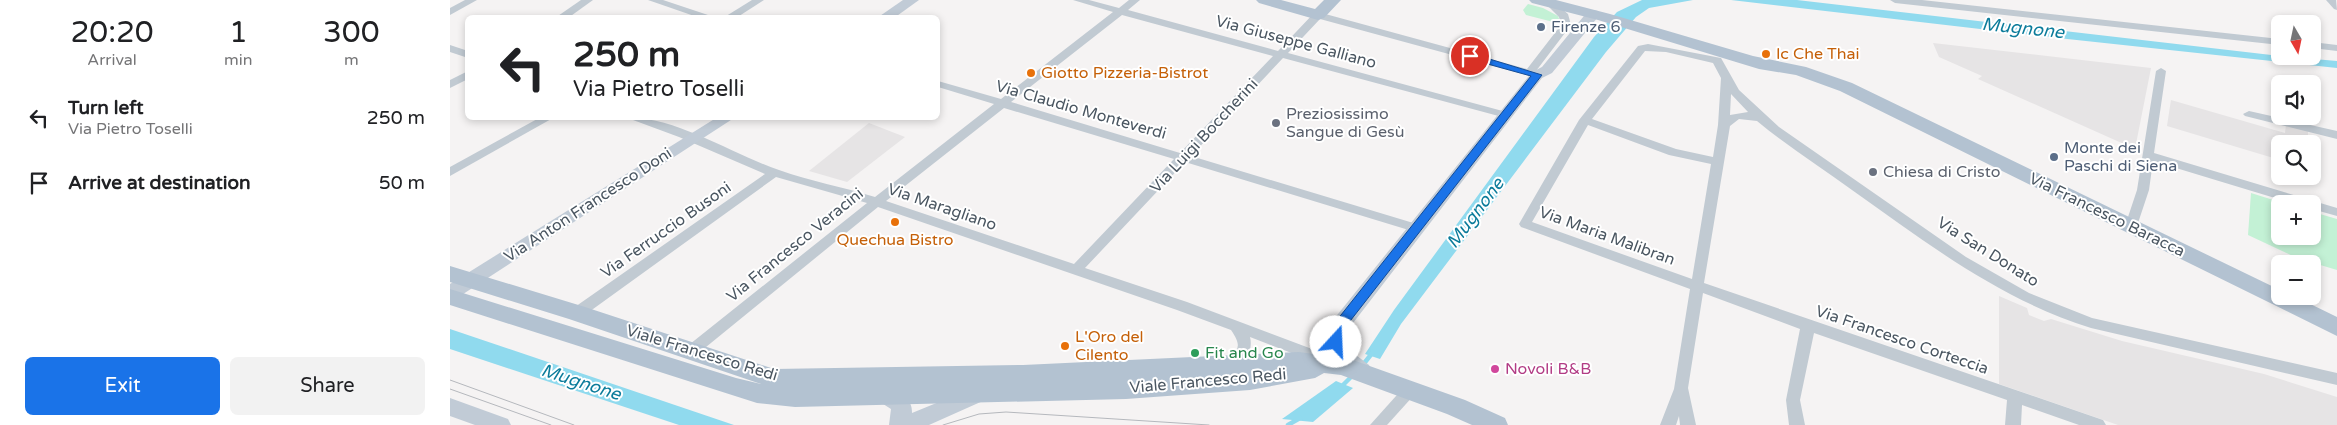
<!DOCTYPE html>
<meta charset="utf-8">
<style>
body{margin:0;font-family:"Varela Round",sans-serif;background:#f2f2f2;color:#202124;height:100vh;display:flex;flex-direction:column;font-size:19px;white-space:nowrap}
*{box-sizing:border-box;margin:0}
p{font-size:16px;color:#757577}
.icon{flex:none;width:28px;height:28px;fill:none;stroke:currentColor;stroke-width:2;stroke-linecap:round;stroke-linejoin:round}
.map{position:relative;flex:1;overflow:hidden}
.panel{display:flex;flex-direction:column;background:#fff;width:450px}
.panel>*{flex:none}
.top-card{position:absolute;left:15px;top:15px;width:475px;height:105px;border-radius:8px;box-shadow:0 2px 8px #0003;background:#fff;color:#202124;overflow:hidden}
.needle{width:32px;rotate:171deg}
.buttons{position:absolute;left:1821px;top:15px;display:grid;gap:10px}
.buttons a{display:grid;place-items:center;width:50px;height:50px;border-radius:8px;background:#fff;box-shadow:0 2px 8px #0003;font-size:25px}
.pin{position:absolute;display:grid;place-items:center;width:42px;height:42px;color:#fff;margin:-21px;border:2px solid #fff;border-radius:50%;box-shadow:0 1px 5px #0007}
.me{position:absolute;width:55px;margin:-28px;rotate:20deg;stroke-linejoin:round;filter:drop-shadow(0 0 4px #0008)}
.turn{display:flex;align-items:center;gap:18px;height:105px;padding:0 25px;font-size:22px}
.turn .icon{width:65px;height:65px;stroke-width:2.5}
.turn b{display:block;font-size:35px;line-height:42px}
.eta{display:flex;justify-content:space-evenly;align-items:center;height:85px;text-align:center}
.eta b{font-size:30px;font-weight:600;line-height:35px}
.cta{display:flex;gap:10px;margin-top:auto;padding:10px 25px}
.cta a{flex:1;height:58px;border-radius:8px;background:#1a73e8;color:#fff;font-size:20px;font-weight:600;line-height:58px;text-align:center}
.cta a+a{background:#f2f2f2;color:#202124}
ul{padding:0;list-style:none}
li{display:flex;align-items:center;gap:15px;height:65px;padding:0 25px}
li div{flex:1}
li b{display:block;font-size:19px}
li em{font-style:normal}
main{display:flex;flex:1;min-height:0}
.map>svg:first-child{display:block}
.education{fill:#e6e4e5}
.green{fill:#c3f1d5}
.water{fill:#90daee}
.lines{fill:none;stroke-linecap:round;stroke-linejoin:round}
.stream{stroke:#90daee;stroke-width:4.5}
.street{fill:#c1cad2;fill-rule:evenodd}
.secondary{fill:#c1cbd6;fill-rule:evenodd}
.primary{fill:#b3c2d1;fill-rule:evenodd}
.tram{stroke:#b5b8bd;stroke-width:1}
.route{fill:#1a73e8;stroke:#114b97}
.service-dot{fill:#5c6f8a;stroke:#fff;stroke-width:2}
.food-dot{fill:#e8710a;stroke:#fff;stroke-width:2}
.worship-dot{fill:#6b7280;stroke:#fff;stroke-width:2}
.leisure-dot{fill:#2e9e5b;stroke:#fff;stroke-width:2}
.hotel-dot{fill:#d1479c;stroke:#fff;stroke-width:2}
.labels{text-anchor:middle;dominant-baseline:central;stroke-width:4;stroke-linejoin:round;paint-order:stroke}
.service-label{font-size:16px;fill:#4e5e75;stroke:#fff;text-anchor:start}
.street-label{font-size:16px;fill:#4a5661;stroke:#fff}
.food-label{font-size:16px;fill:#c56008;stroke:#fff;text-anchor:start}
.worship-label{font-size:16px;fill:#5b616d;stroke:#fff;text-anchor:start}
.leisure-label{font-size:16px;fill:#27864d;stroke:#fff;text-anchor:start}
.hotel-label{font-size:16px;fill:#b23c85;stroke:#fff;text-anchor:start}
.water-label{font-size:18px;font-style:italic;fill:#0c7c9b;stroke:#fff}
</style>
<main>
<section class="panel">
<div class="eta">
<div><b>20:20</b><p>Arrival</p></div>
<div><b>1</b><p>min</p></div>
<div><b>300</b><p>m</p></div>
</div>
<ul>
<li><svg class="icon" aria-label="left" viewBox="0 0 24 24"><path d="M17 20v-9H6M10 6l-5 5 5 5"/></svg><div><b>Turn left</b><p>Via Pietro Toselli</p></div><em>250 m</em></li>
<li><svg class="icon" aria-label="arrive" viewBox="0 0 24 24"><path d="M6 21V4h12l-3 4 3 4H6"/></svg><div><b>Arrive at destination</b></div><em>50 m</em></li>
</ul>
<div class="cta"><a>Exit</a><a>Share</a></div>
</section>
<div class="map">
<svg width="1887" height="425" viewBox="0 0 1887 425">
<rect width="100%" height="100%" fill="#f5f3f3"/>
<!-- education -->
<g class="education">
<polygon points="1483,43 1701,68 1685,149 1528,79 1532,76 1489,57"/>
<polygon points="1721,100 1835,133 1836,124 1858,130 1858,144 1830,144 1830,160 1717,126"/>
<polygon points="419,123 455,137 397,182 359,171"/>
<polygon points="1549,296 1577,308 1579,315 1594,321 1601,319 1672,341 1814,374 1887,397 1887,425 1668,425 1549,384"/>
</g>
<!-- green -->
<g class="green">
<polygon points="1078,4 1093,8 1108,16 1111,24 1076,15 1073,10"/>
<polygon points="1801,193 1836,204 1830,204 1830,236 1862,236 1863,212 1887,219 1887,270 1847,258 1798,235"/>
</g>
<!-- water -->
<g class="water">
<polygon points="1192,0 1243,0 1199,8 1186,17 1156,52 951,324 930,359 915,354 944,310 1144,37 1167,12"/>
<polygon points="1281,0 1347,0 1830,56 1887,61 1887,68 1608,38"/>
<polygon points="0,329 284,425 229,425 0,349"/>
<polygon points="886,381 903,388 863,422 832,419"/>
</g>
<g class="lines">
<!-- stream -->
<g class="stream">
<polyline points="912,366 923,352"/>
<polyline points="891,387 902,376"/>
<polyline points="838,425 850,418"/>
</g>
<!-- street -->
<g class="street">
<polygon points="15,0 27,0 0,15 0,8"/>
<polygon points="131,0 143,0 118,18 105,18"/>
<polygon points="198,0 213,0 267,18 250,18"/>
<polygon points="302,0 314,0 286,18 273,18"/>
<path d="M623,0H639L669,8L679,0H690L678,10L828,51L864,13L868,12L1077,69L1111,25L1109,17L1097,5V1H1103L1118,14L1121,25L1086,71L1092,75L1087,78L870,19L838,53L1060,113L1062,115L1056,118L833,58L741,156L970,225L972,228L970,231H962L735,162L635,268L737,302L878,355L880,359L878,363L873,365L800,337C804,352 792,375 775,369L773,365C781,350 797,353 781,330L727,310L428,207L245,356L240,358L235,356L233,352L235,348L417,203L326,177L132,317H122L120,313L122,309L315,174L229,137L183,120L182,118C228,118 284,155 329,170C360,181 393,187 425,197L544,104L488,87V81L551,99L663,12ZM672,15L823,56L730,153L561,102ZM554,108L724,159L624,264L436,201Z"/>
<polygon points="1440,0 1472,0 1830,39 1830,45 1445,3"/>
<polygon points="1876,0 1886,0 1887,10 1884,9"/>
<polygon points="1862,42 1887,45 1887,51 1862,48"/>
<path d="M1198,44L1271,58L1289,90L1329,127L1516,257L1579,293L1642,318L1887,373V385L1641,328C1551,300 1478,244 1402,190C1370,167 1337,146 1307,121L1289,119L1280,126L1254,283L1653,420L1656,425H1629L1572,405L1571,425H1555L1557,400L1364,333L1350,400L1355,425H1339L1336,400L1350,329L1253,293L1238,388L1246,425H1230L1229,416L1226,425H1210L1224,389L1240,289L1071,227L1069,224L1129,120L1188,46ZM1195,51L1216,52L1263,63L1271,78L1268,125L1263,157L1226,149L1142,119ZM1281,94L1298,112L1280,115ZM1138,125L1219,155L1261,164L1242,279L1082,222Z"/>
<polygon points="0,45 18,51 18,58 0,52"/>
<polygon points="1711,68 1716,71 1704,153 1887,208 1887,216 1862,209 1862,204 1845,204 1703,161 1699,190 1687,226 1685,229 1677,229 1675,226 1687,190 1706,71"/>
<polygon points="18,71 18,79 0,88 0,80"/>
<polygon points="1799,111 1887,131 1887,139 1795,116 1793,114"/>
<polygon points="89,118 103,118 0,176 0,167"/>
<polygon points="960,384 965,386 967,390 965,394 937,425 920,425 955,386"/>
</g>
<!-- secondary -->
<g class="secondary">
<polygon points="453,0 469,0 444,18 427,18"/>
<path d="M1143,10L1148,11L1150,14L1148,17L1102,73L1092,78L900,327L897,340L898,349L919,365L922,371L919,377L912,379C884,370 869,346 884,319L1082,72L1092,67L1138,11Z"/>
<polygon points="266,118 284,118 7,298 0,300 0,284"/>
<path d="M528,386L535,388L538,394L535,400L479,425H439L441,409L430,402L427,396L430,390C445,385 463,397 462,413Z"/>
<polygon points="0,398 58,419 61,425 25,425 0,416"/>
</g>
<!-- primary -->
<g class="primary">
<polygon points="806,0 831,0 865,9 874,0 891,0 874,18 868,20 809,3"/>
<polygon points="1079,0 1106,0 1160,14 1303,56 1356,67 1402,83 1830,290 1830,296 1844,296 1887,317 1887,336 1390,91 1346,75 1309,69 1148,20 1082,3"/>
<polygon points="0,266 135,307 324,369 573,365 849,352 900,359 1015,400 1055,418 1058,425 1022,425 997,414 891,375 874,373 865,378 800,390 676,399 345,407 307,403 0,305 0,289 286,378 311,384 119,319 0,282"/>
</g>
<!-- tram -->
<g class="tram">
<polyline points="0,380 124,425"/>
<polyline points="0,389 101,425"/>
<polyline points="493,425 529,414 556,412 759,425"/>
</g>
</g>
<!-- route -->
<polygon class="route" points="1016,54 1023,54 1092,75 897,325 891,346 881,346 880,342 887,320 1081,76 1016,58"/>
<!-- markers -->
<g class="service-dot">
<circle cx="1091" cy="27" r="5"/>
<circle cx="1604" cy="157" r="5"/>
</g>
<g class="food-dot">
<circle cx="1316" cy="54" r="5"/>
<circle cx="581" cy="73" r="5"/>
<circle cx="445" cy="222" r="5"/>
<circle cx="615" cy="346" r="5"/>
</g>
<g class="worship-dot">
<circle cx="826" cy="123" r="5"/>
<circle cx="1423" cy="172" r="5"/>
</g>
<circle class="leisure-dot" cx="745" cy="353" r="5"/>
<circle class="hotel-dot" cx="1045" cy="369" r="5"/>
<g class="labels">
<!-- service labels -->
<g class="service-label">
<text x="1101" y="27">Firenze 6</text>
<text x="1614" y="148">Monte dei<tspan x="1614" dy="18">Paschi di Siena</tspan></text>
</g>
<!-- street labels -->
<g class="street-label">
<text transform="translate(846 42) rotate(15)">Via Giuseppe Galliano</text>
<text transform="translate(631 110) rotate(16)">Via Claudio Monteverdi</text>
<text transform="translate(754 136) rotate(-47)">Via Luigi Boccherini</text>
<text transform="translate(138 205) rotate(-33)">Via Anton Francesco Doni</text>
<text transform="translate(492 207) rotate(19)">Via Maragliano</text>
<text transform="translate(1657 215) rotate(26)">Via Francesco Baracca</text>
<text transform="translate(216 230) rotate(-35)">Via Ferruccio Busoni</text>
<text transform="translate(1157 236) rotate(20)">Via Maria Malibran</text>
<text transform="translate(345 245) rotate(-39)">Via Francesco Veracini</text>
<text transform="translate(1538 252) rotate(32)">Via San Donato</text>
<text transform="translate(1452 340) rotate(19)">Via Francesco Corteccia</text>
<text transform="translate(252 353) rotate(17)">Viale Francesco Redi</text>
<text transform="translate(758 381) rotate(-5)">Viale Francesco Redi</text>
</g>
<!-- food labels -->
<g class="food-label">
<text x="1326" y="54">Ic Che Thai</text>
<text x="591" y="73">Giotto Pizzeria-Bistrot</text>
<text x="445" y="240" text-anchor="middle">Quechua Bistro</text>
<text x="625" y="337">L'Oro del<tspan x="625" dy="18">Cilento</tspan></text>
</g>
<!-- worship labels -->
<g class="worship-label">
<text x="836" y="114">Preziosissimo<tspan x="836" dy="18">Sangue di Gesù</tspan></text>
<text x="1433" y="172">Chiesa di Cristo</text>
</g>
<!-- leisure labels -->
<g class="leisure-label">
<text x="755" y="353">Fit and Go</text>
</g>
<!-- hotel labels -->
<g class="hotel-label">
<text x="1055" y="369">Novoli B&amp;B</text>
</g>
<!-- water labels -->
<g class="water-label">
<text transform="translate(1573 28) rotate(6)">Mugnone</text>
<text transform="translate(1025 213) rotate(-53)">Mugnone</text>
<text transform="translate(131 382) rotate(18)">Mugnone</text>
</g>
</g>
</svg>
<div class="buttons">
<a><svg class="needle" viewBox="-14 -14 28 28"><path d="M0-13l5 13h-10z" fill="#e53935"/><path d="M0 13l5-13h-10z" fill="#757577"/></svg></a>
<a><svg class="icon" aria-label="sound" viewBox="0 0 24 24"><path d="M4 9h4l5-4v14l-5-4H4zM17 9q2 3 0 6"/></svg></a>
<a><svg class="icon" aria-label="search" viewBox="0 0 24 24"><circle cx="10" cy="10" r="6"/><path d="M15 15l6 6"/></svg></a>
<a>+</a>
<a>−</a>
</div>
<div class="pin" style="left:1020px;top:56px;background:#d93025"><svg class="icon" aria-label="arrive" viewBox="0 0 24 24"><path d="M6 21V4h12l-3 4 3 4H6"/></svg></div>
<svg class="me" style="left:886px;top:342px" viewBox="-20 -20 40 40"><circle r="19" fill="#fff"/><path d="M0-13L10 11 0 6-10 11z" fill="#1a73e8"/></svg>
<div class="top-card">
<div class="turn"><svg class="icon" aria-label="left" viewBox="0 0 24 24"><path d="M17 20v-9H6M10 6l-5 5 5 5"/></svg><div><b>250 m</b>Via Pietro Toselli</div></div>
</div>
</div>
</main>
